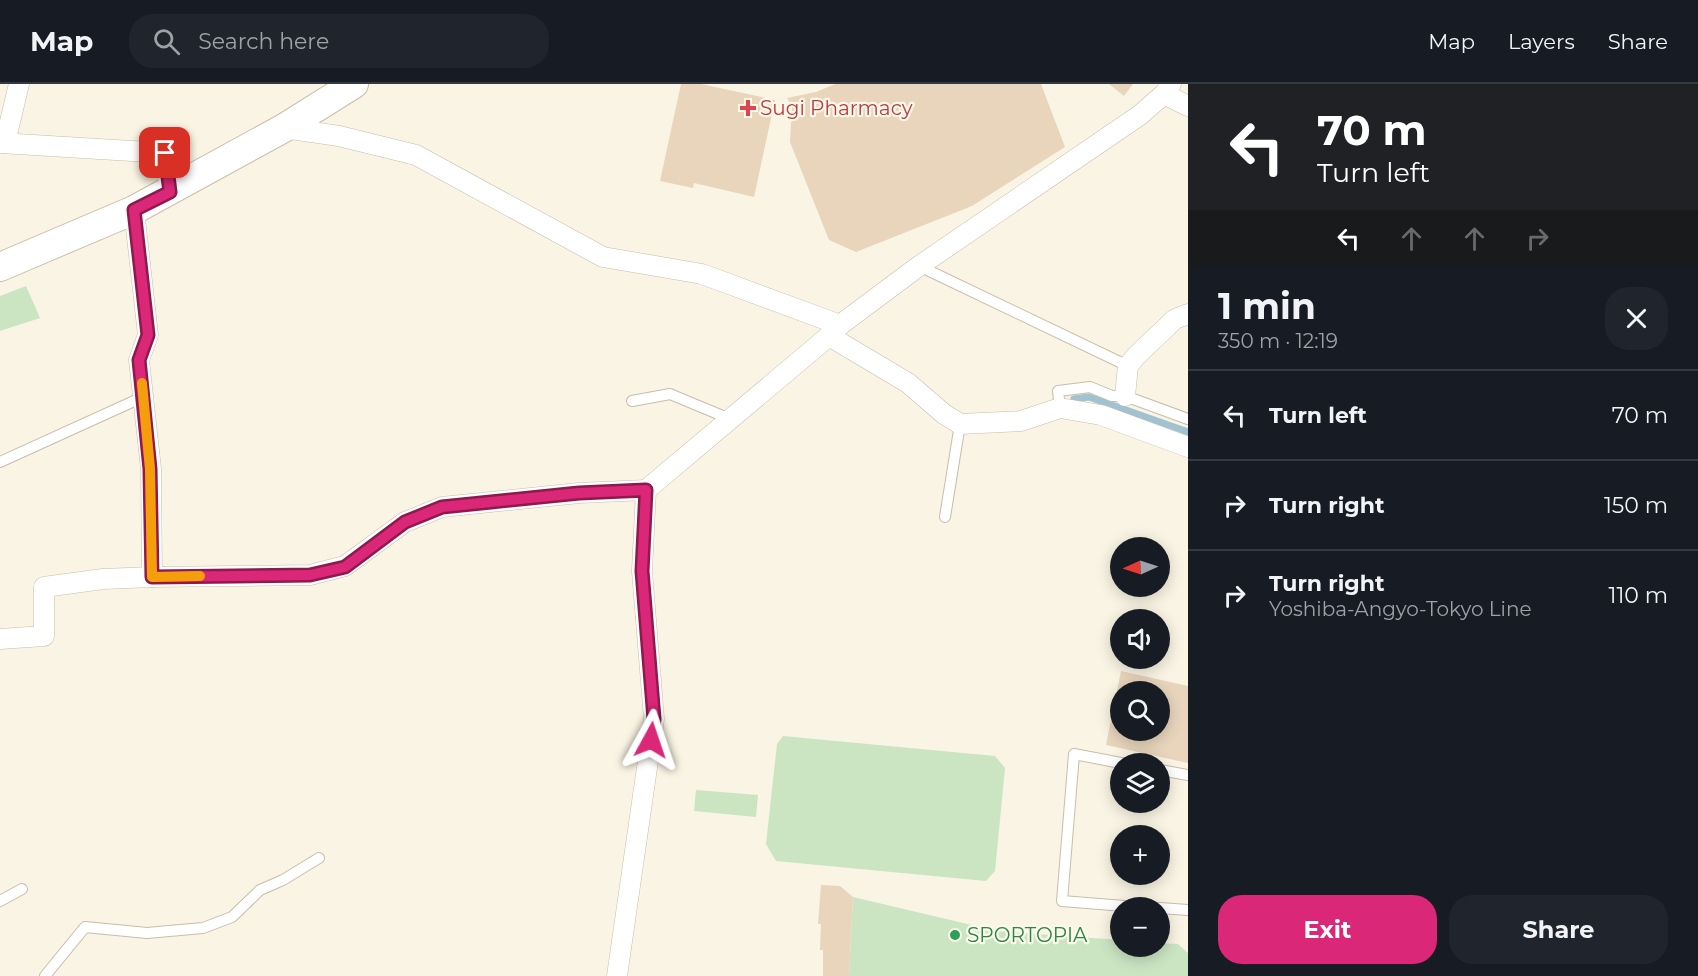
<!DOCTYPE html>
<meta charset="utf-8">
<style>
body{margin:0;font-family:Montserrat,sans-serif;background:#20242c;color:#f1f3f6;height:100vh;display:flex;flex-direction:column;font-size:22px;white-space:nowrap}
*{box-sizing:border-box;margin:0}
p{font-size:20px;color:#9ea1a6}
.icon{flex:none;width:33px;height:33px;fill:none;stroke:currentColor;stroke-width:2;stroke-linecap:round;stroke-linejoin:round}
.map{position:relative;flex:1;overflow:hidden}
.details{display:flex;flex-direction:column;background:#171b24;width:510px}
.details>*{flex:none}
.top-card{background:#202124;color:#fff;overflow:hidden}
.needle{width:39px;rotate:267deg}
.fabs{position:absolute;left:1110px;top:453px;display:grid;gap:12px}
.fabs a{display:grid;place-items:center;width:60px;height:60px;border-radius:50%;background:#171b24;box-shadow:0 3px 15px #0003;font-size:30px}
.pin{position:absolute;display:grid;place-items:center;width:51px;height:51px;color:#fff;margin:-26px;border-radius:12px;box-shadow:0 3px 9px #0006}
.me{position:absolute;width:66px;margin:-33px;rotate:5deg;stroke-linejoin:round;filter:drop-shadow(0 0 4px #0008)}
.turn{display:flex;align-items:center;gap:21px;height:126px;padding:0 30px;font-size:27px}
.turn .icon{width:78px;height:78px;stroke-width:2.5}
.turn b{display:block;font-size:42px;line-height:51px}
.lanes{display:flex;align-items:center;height:57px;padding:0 30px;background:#0003;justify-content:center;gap:30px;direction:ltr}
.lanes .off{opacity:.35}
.round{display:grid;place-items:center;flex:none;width:63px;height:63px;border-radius:24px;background:#20242c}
.head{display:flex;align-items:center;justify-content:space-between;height:102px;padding:0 30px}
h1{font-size:36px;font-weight:700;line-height:45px}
.primary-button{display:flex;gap:12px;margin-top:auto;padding:12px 30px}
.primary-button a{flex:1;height:69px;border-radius:24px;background:#db2777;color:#fff;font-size:24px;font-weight:700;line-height:69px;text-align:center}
.primary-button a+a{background:#20242c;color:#f1f3f6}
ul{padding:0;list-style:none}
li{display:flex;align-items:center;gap:18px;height:90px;padding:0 30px;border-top:2px solid #363941}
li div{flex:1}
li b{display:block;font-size:22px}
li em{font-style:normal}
header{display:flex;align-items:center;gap:36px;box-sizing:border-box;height:84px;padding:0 30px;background:#171b24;border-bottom:2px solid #363941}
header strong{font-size:28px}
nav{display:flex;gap:33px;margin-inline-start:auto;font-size:21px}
.search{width:420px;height:54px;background:#20242c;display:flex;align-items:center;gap:15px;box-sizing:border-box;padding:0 21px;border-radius:24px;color:#9ea1a6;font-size:22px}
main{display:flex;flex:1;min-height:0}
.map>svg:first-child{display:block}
.green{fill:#cbe5c3}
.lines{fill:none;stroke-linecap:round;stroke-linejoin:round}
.stream{stroke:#a1c2d1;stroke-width:7}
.building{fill:#e8d5bc;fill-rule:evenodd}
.lane-casing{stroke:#c8bdab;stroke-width:12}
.street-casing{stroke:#c8bdab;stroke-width:21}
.secondary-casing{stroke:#cbbeaa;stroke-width:30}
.lane{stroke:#fff;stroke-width:10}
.street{stroke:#fff;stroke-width:20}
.secondary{stroke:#fff;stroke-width:28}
.route-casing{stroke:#8e194d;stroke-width:15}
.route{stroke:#db2777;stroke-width:10}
.slow{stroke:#f59e0b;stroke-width:10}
.health-dot{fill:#e0444e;stroke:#fdf8e8;stroke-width:2}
.leisure-dot{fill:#2e9e5b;stroke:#fdf8e8;stroke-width:2}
.labels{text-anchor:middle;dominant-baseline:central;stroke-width:4.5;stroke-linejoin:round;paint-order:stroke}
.health-label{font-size:20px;fill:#be3a42;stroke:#fdf8e8;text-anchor:start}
.leisure-label{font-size:20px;fill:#27864d;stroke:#fdf8e8;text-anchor:start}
</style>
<header>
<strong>Map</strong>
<div class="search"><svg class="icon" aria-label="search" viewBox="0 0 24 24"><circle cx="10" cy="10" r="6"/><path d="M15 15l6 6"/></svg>Search here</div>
<nav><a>Map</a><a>Layers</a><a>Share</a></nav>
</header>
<main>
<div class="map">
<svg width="1188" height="892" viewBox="0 0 1188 892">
<rect width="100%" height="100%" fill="#f9f4e3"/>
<!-- green -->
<g class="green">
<polygon points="26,202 40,234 0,247 0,212"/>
<polygon points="783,652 995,672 1005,684 995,787 986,797 776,777 766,760 777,660"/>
<polygon points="696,706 758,711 756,733 694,727"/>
<polygon points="853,813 997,847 1120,856 1120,862 1160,862 1160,859 1178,860 1188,869 1188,892 849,892"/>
</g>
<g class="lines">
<!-- stream -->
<polyline class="stream" points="1074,315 1089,313 1188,348"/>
</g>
<!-- building -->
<g class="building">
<polygon points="681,0 701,0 775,16 754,113 694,99 693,104 660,97"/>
<polygon points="835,0 1041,0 1065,63 972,122 856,168 829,156 790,58 792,23 787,14 816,8"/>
<polygon points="1109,0 1133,0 1124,12"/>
<path d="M1121,587L1188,602V679L1106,661ZM1120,608H1160V646H1120Z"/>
<polygon points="821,801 840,802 853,813 849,892 823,892 823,866 820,866 821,840 818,840"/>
</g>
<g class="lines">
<!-- lane casing -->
<g class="lane-casing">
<g id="lane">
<polyline points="919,182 1128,282"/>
<polyline points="632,317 670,310 730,335"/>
<polyline points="1060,324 1058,307 1090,303 1112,312 1125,312 1188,335"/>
<polyline points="0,378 143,313"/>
<polyline points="945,433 960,340"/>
<polyline points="1126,680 1074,670 1062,817 1149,824"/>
<polyline points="1160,686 1188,691"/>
<polyline points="0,817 22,805"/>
<polyline points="1160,824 1188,826"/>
<polyline points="45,892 85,843 147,849 203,844 232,833 260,806 283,796 319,774"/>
</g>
</g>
<!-- street casing -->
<g class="street-casing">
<g id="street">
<polyline points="1164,10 1188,22"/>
<polyline points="284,44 339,52 416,71 603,173 702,190 840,241"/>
<polyline points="0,59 165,69 170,108"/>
<polyline points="5,59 19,0"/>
<polyline points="134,126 148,251 139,276 151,385 152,493"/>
<polyline points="829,252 908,299 944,330 960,340 1021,337 1060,324 1101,331 1188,363"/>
<polyline points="1125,312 1128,282 1136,272 1175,235 1188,230"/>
<polyline points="0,555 44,552 44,503 103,495 152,493 310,491 345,482 405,438 442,423 579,409 646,406"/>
<polyline points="617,892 654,635 642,487 646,406 829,252 840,241 919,182 1140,31 1164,10 1171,0"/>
</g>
</g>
<!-- secondary casing -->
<g class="secondary-casing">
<polyline id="secondary" points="0,183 134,126 284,44 354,0"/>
</g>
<!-- lane -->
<use href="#lane" class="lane"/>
<!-- street -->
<use href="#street" class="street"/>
<!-- secondary -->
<use href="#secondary" class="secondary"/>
</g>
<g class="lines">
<!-- route casing -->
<g class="route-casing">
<polyline id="route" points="165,69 170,108 134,126 148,251 139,276 150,385 152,493 310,491 345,483 405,438 442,423 579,409 646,406 642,487 654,635 651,656"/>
</g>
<!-- route -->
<use href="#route" class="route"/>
<!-- slow -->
<polyline class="slow" points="142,299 150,385 152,493 200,492"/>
</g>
<!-- markers -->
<path class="health-dot" d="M745 15h6v6h6v6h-6v6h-6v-6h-6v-6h6z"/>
<circle class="leisure-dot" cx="955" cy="851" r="6"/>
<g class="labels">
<!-- health labels -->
<g class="health-label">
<text x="760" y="24">Sugi Pharmacy</text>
</g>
<!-- leisure labels -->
<g class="leisure-label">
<text x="967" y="851">SPORTOPIA</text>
</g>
</g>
</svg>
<div class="fabs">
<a><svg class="needle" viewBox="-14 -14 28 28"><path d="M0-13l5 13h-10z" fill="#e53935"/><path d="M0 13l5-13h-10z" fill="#9ea1a6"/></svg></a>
<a><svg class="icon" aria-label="sound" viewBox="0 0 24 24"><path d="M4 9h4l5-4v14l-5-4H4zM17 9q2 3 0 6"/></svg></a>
<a><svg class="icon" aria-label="search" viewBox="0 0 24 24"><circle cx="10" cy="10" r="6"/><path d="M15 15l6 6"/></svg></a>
<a><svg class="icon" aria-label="layers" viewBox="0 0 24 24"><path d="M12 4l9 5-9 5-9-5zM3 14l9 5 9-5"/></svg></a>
<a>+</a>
<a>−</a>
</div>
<div class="pin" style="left:165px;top:69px;background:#d93025"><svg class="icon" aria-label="arrive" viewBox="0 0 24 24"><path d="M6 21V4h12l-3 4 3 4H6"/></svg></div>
<svg class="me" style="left:651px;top:656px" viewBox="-20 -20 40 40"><path d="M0-17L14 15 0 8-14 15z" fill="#db2777" stroke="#fff" stroke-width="4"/></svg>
</div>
<section class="details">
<div class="top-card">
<div class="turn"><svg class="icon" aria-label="left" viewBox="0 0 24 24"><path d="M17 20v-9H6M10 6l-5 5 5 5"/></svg><div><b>70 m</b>Turn left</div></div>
<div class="lanes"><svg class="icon" aria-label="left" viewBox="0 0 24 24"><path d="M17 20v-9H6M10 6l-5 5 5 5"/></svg><svg class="icon off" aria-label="ahead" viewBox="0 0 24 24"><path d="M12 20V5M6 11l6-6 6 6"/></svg><svg class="icon off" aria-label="ahead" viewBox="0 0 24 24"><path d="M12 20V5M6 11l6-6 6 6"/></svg><svg class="icon off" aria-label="right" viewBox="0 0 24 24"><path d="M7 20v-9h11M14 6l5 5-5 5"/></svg></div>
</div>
<div class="head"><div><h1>1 min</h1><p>350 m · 12:19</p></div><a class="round"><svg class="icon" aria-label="close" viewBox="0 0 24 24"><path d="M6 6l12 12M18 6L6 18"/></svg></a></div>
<ul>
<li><svg class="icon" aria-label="left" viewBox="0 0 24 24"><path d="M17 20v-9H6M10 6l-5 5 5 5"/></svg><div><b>Turn left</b></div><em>70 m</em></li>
<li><svg class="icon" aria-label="right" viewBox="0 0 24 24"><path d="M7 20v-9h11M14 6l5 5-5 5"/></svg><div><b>Turn right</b></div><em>150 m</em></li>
<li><svg class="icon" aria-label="right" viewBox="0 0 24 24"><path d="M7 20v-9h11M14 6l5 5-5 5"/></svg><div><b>Turn right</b><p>Yoshiba-Angyo-Tokyo Line</p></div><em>110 m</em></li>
</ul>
<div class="primary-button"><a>Exit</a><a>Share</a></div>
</section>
</main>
